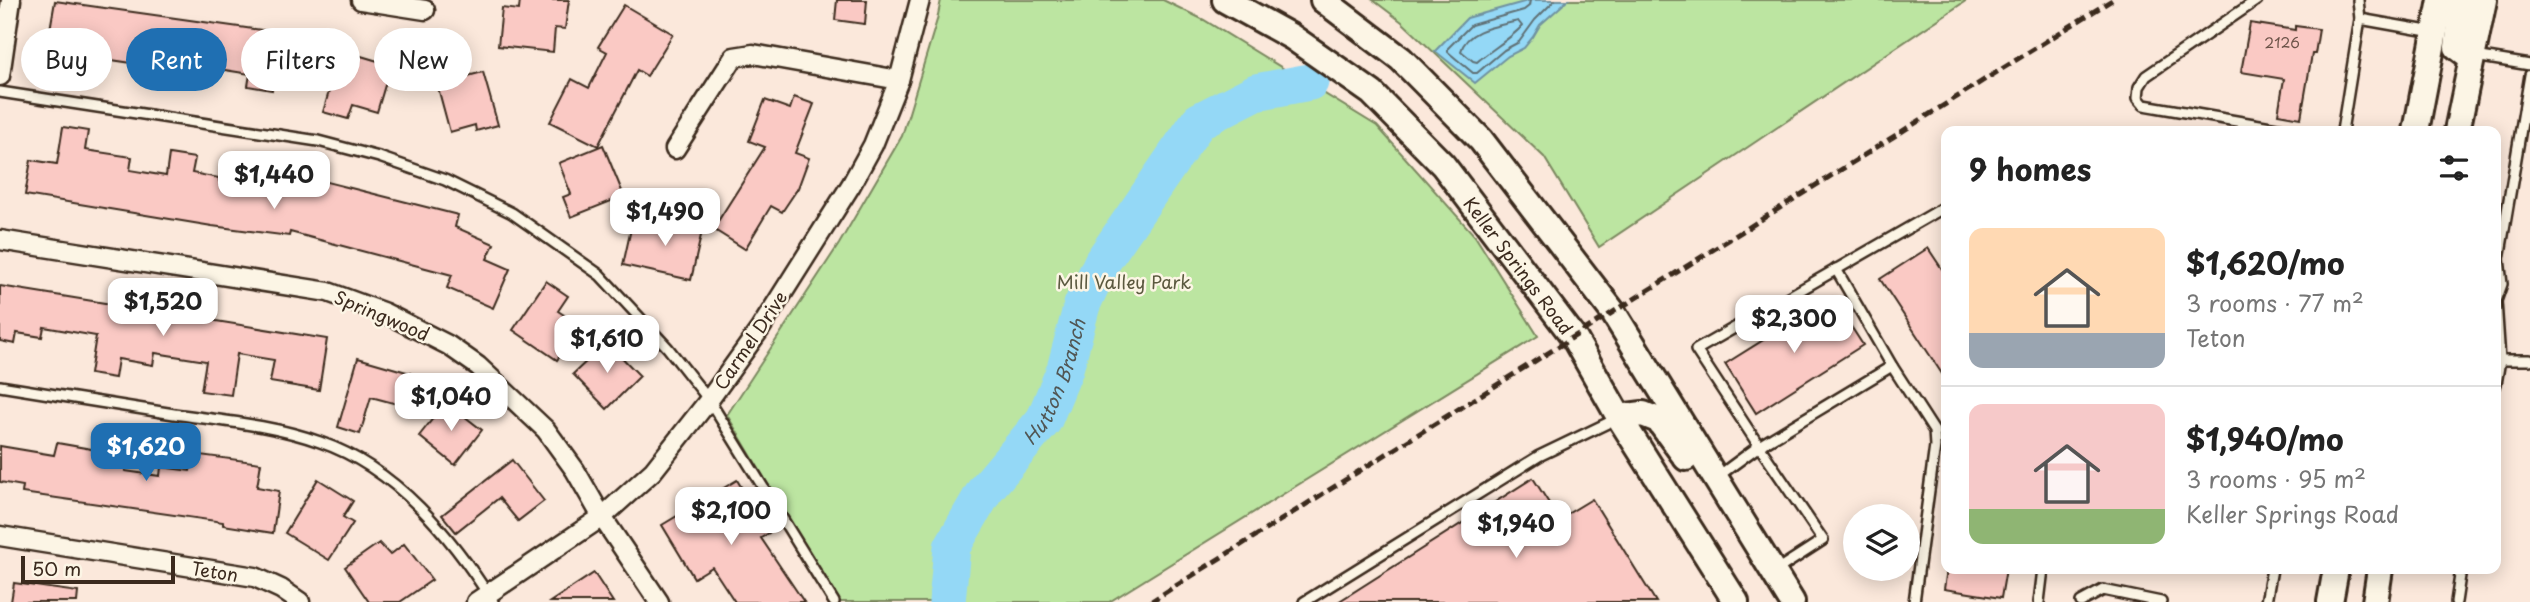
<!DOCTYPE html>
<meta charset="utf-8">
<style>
:root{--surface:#fff;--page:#f2f2f2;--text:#222;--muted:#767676;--line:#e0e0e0;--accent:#1f6fb2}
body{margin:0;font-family:"Playpen Sans",sans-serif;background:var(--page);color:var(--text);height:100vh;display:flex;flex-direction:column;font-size:26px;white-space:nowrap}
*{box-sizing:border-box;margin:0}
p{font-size:23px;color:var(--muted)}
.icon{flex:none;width:38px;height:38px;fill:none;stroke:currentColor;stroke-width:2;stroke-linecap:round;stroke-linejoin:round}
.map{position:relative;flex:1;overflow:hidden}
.side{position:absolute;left:1941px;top:126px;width:560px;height:448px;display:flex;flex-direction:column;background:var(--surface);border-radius:14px;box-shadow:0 4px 18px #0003}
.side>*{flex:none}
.guide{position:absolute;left:21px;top:28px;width:665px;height:63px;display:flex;gap:14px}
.buttons{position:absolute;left:1843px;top:504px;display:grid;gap:14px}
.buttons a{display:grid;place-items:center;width:77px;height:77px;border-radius:50%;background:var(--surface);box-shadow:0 4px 18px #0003;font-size:35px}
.scale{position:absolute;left:21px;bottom:18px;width:154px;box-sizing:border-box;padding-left:7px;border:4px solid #3b2a1e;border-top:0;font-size:19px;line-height:24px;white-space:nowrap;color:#3b2a1e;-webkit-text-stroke:5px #fcf5e5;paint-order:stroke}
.price{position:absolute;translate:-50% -60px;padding:0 16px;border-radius:14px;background:#fff;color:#222;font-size:23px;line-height:46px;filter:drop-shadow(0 2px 4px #0008)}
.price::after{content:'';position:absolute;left:50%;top:42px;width:21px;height:16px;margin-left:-10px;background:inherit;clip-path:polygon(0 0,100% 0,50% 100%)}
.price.on{background:var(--accent);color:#fff}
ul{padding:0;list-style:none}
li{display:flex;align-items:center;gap:21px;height:175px;padding:0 28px}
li+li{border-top:2px solid var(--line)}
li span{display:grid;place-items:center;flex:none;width:196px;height:140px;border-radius:14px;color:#555}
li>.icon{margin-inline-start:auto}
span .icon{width:84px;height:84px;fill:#fffc;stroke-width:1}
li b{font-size:30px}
h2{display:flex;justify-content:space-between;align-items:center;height:84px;padding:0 28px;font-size:30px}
.tag{padding:0 24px;border-radius:32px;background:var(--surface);box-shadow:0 4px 18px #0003;font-size:24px;line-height:63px}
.tag.on{background:var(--accent);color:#fff}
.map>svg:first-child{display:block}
.green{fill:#bce5a1;stroke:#7c8860;stroke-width:2}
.water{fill:#94d8f6;stroke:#7092a0;stroke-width:2}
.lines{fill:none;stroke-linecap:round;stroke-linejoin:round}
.shore{stroke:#5f7074;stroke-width:2}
.river{stroke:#94d8f6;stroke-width:37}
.building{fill:#fac9c4;stroke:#3b2a1e;stroke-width:2}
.lane-casing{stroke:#3b2a1e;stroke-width:14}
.street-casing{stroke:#3b2a1e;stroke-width:23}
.secondary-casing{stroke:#3b2a1e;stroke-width:30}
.lane{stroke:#fcf5e5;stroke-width:9}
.street{stroke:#fcf5e5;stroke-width:18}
.secondary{stroke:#fcf5e5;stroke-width:24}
.rail{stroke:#3b2a1e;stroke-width:5;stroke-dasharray:10 5;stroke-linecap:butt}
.labels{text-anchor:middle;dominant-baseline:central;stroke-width:5;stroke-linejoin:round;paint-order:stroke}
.number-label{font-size:14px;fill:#6b5248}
.street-label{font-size:18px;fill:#3b2a1e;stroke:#fcf5e5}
.park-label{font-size:18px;fill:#5b593f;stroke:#fcf5e5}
.water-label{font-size:19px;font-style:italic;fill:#515654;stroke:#fcf5e5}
</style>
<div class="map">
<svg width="2530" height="602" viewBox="0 0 2530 602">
<rect width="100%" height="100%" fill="#fbe8db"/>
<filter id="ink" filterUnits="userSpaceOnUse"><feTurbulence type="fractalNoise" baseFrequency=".0143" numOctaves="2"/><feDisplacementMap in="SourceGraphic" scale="14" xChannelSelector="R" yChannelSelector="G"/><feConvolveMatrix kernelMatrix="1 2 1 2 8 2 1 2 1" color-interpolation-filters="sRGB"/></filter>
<g filter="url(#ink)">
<g class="green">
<path d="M941,0H1163L1204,20L1377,126L1475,236L1538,336L1109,602H838L727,415L839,244L902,136L937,20Z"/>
<path d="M1373,0H1967L1599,247L1544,157L1402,22Z"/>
</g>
<path class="water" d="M1531,0H1568L1540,25L1533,37L1524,48L1508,56L1475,83L1435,51L1467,18Z"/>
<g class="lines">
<g class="shore">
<path d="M1530,0L1529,6L1524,10L1471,25L1448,48V52L1473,73H1477L1504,50L1519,42L1535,20L1555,0"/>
<path d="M1518,21L1522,26C1513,37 1489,51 1477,62L1473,61L1461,51C1467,29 1498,26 1518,21Z"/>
</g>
<path class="river" id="s1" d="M947,602L952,547L985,490L1044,420L1065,369L1082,305L1102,262L1199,121L1256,92L1310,82"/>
</g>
<g class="building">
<path d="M520,0H569L565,29L555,28L553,52L498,46L502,8L519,10Z"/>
<path d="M837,0H867L865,24L835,20Z"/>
<path d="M55,1L311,37L305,78L275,74L272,90L248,86L250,74L206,67L203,84L143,76L145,65L98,58L96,70L72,66L74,51L47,47Z"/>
<path d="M624,5L673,34L647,76L637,70L598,146L550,122L572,79L589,88L607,52L598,47Z"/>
<path d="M2250,23L2295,30V26L2319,29L2315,54H2312L2301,118L2278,114L2284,79L2241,72Z"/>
<path d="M341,50L391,65L377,112L353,105L348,119L323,112Z"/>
<path d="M483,72L498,125L476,131L475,125L450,132L437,84Z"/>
<path d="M794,97L814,104L795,153L809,158L798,188L782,212L771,206L745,249L713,229L765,147L749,141L765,100L790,109Z"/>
<path d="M63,127L88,131L85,150L132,157L130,170L166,176L169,154L195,158L192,173L219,178V181L272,189L275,173L323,181L458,215L455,227L494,244L487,259L510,269L493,308L447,288L452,275L290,232L289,236L212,226L25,195L31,160L57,164Z"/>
<path d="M603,145L624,196L571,217L563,197L571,194L559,163Z"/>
<path d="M674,216L704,222L691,280L623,265L632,224L670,233Z"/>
<path d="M1928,248L1946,275V380L1880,279Z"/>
<path d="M546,281L568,296L558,311L581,326L557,360L513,330Z"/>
<path d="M0,286L327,339L319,390L270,382L274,360L237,354L231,395L201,391L206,361L155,353L153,365L118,359L115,378L90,374L96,336L44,327L42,337L17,333L15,344L0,341Z"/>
<path d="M1832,297L1863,345L1756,413L1725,364Z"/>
<path d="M607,342L640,376L607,409L573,374Z"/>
<path d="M358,358L410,373L401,405L371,397L360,434L338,427Z"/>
<path d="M446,402L482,430L455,465L419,436Z"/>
<path d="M106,430L130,434L125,471L160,476L161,467L190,471L193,454L261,463L257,487L279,491L273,533L223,525V522L22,493L23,486L0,482V446L54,455L57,443L103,451Z"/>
<path d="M512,460L544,501L518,521L499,498L456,532L442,515Z"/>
<path d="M1533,478L1559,519L1592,499L1656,602H1338Z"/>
<path d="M318,479L353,501L343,517L353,523L329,560L285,533Z"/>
<path d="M737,480L769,533L761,538L804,602H735L712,567L694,578L662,525Z"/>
<path d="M379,543L390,555L404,544L432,580L400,602H369L345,567Z"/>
<path d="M1947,569H2006L2001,598L1944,589Z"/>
<path d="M594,573L613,602H550Z"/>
<path d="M14,583L78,592L77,602H11Z"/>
</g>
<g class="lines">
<defs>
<g id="lane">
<path d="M2257,0L2146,76L2139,87L2138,98L2144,105L2294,131"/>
<path d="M2358,0L2360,19"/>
<path d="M2475,56L2530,65"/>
<path d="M0,92L318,141L379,157L445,180L512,213L600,275L668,348L709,400L834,602"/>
<path d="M2342,131L2360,19L2433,32"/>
<path d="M1836,269L1892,366L1934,431L1935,446L1914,602"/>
<path d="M2500,360H2530"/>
<path d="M2496,384L2500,360L2496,301L2502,284L2499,259L2530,75"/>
<path d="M0,386C58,395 116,405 174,414C223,421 273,425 320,442C396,468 452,537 493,602"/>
<path d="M1717,477L1759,446L1696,350L1943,208L1946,212"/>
<path d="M1775,571L1823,540L1759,446L1892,366"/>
<path d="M1304,602L1539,456L1618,418"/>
<path d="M2039,602L2043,569"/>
<path d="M2081,602L2103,590L2161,602"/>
<path d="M2266,602L2272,569"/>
<path d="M2456,602L2461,569"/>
</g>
<g id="street">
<path d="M361,0L425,10"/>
<path d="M0,76L11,0"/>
<path d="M675,149L734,57L753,54L899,80"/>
<path d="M0,240L328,292L385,313L448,345L478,366L546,430L575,470L602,517L659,602"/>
<path d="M0,536L255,577L281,589L300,602"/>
<path d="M476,602L602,517L653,471L709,400L760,329L851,185L873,145L899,80L920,0"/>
</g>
<g id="secondary">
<path id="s2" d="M1225,0L1292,37L1372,93L1443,165L1573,336L1619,417L1736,602"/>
<path d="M1323,0L1401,59L1481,140L1613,312L1792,602"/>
<path d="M2463,0L2457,47L2465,53L2473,55"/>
<path d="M2416,131L2441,0"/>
<path d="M2457,131L2484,0"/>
<path d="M1619,417L1643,414L1658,420L1686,458"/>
<path d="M2330,602L2336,569"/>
<path d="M2375,602L2380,569"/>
</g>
</defs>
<use href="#lane" class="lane-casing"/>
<use href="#street" class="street-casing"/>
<use href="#secondary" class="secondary-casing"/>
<use href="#lane" class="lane"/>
<use href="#street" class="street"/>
<use href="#secondary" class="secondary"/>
<path class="rail" d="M1150,602L2112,0"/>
</g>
</g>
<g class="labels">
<g class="number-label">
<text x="2282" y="42">2126</text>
</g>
<g class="street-label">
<text stroke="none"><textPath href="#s2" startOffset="401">Keller Springs Road</textPath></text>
<text transform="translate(382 315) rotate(23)">Springwood</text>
<text transform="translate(750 340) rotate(-56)">Carmel Drive</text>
<text transform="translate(215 571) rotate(9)">Teton</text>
</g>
<g class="park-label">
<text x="1124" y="281">Mill Valley Park</text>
</g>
<g class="water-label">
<text stroke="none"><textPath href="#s1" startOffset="252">Hutton Branch</textPath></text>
</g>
</g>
</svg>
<div class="buttons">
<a><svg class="icon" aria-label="layers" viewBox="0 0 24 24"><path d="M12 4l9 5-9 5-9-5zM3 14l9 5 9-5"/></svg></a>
</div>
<div class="scale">50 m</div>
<b class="price" style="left:274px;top:211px">$1,440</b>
<b class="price" style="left:665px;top:248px">$1,490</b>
<b class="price" style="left:163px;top:338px">$1,520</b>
<b class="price" style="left:1794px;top:355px">$2,300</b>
<b class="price" style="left:607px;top:375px">$1,610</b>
<b class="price" style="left:451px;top:433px">$1,040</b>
<b class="price on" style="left:146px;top:483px">$1,620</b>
<b class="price" style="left:731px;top:547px">$2,100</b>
<b class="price" style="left:1516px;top:560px">$1,940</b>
<div class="guide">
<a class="tag">Buy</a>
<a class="tag on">Rent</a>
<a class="tag">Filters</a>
<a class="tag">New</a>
</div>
<section class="side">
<h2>9 homes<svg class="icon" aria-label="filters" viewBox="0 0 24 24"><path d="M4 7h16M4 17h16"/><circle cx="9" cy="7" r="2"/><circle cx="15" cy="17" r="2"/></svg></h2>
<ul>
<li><span style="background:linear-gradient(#ffd9b3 75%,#9aa5b1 0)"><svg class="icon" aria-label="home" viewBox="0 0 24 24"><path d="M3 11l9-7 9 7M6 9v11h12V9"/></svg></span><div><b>$1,620/mo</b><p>3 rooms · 77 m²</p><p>Teton</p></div></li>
<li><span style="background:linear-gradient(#f6c9c9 75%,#8fb573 0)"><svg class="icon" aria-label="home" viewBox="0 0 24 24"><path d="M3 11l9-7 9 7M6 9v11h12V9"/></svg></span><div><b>$1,940/mo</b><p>3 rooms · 95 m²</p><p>Keller Springs Road</p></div></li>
</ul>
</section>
</div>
